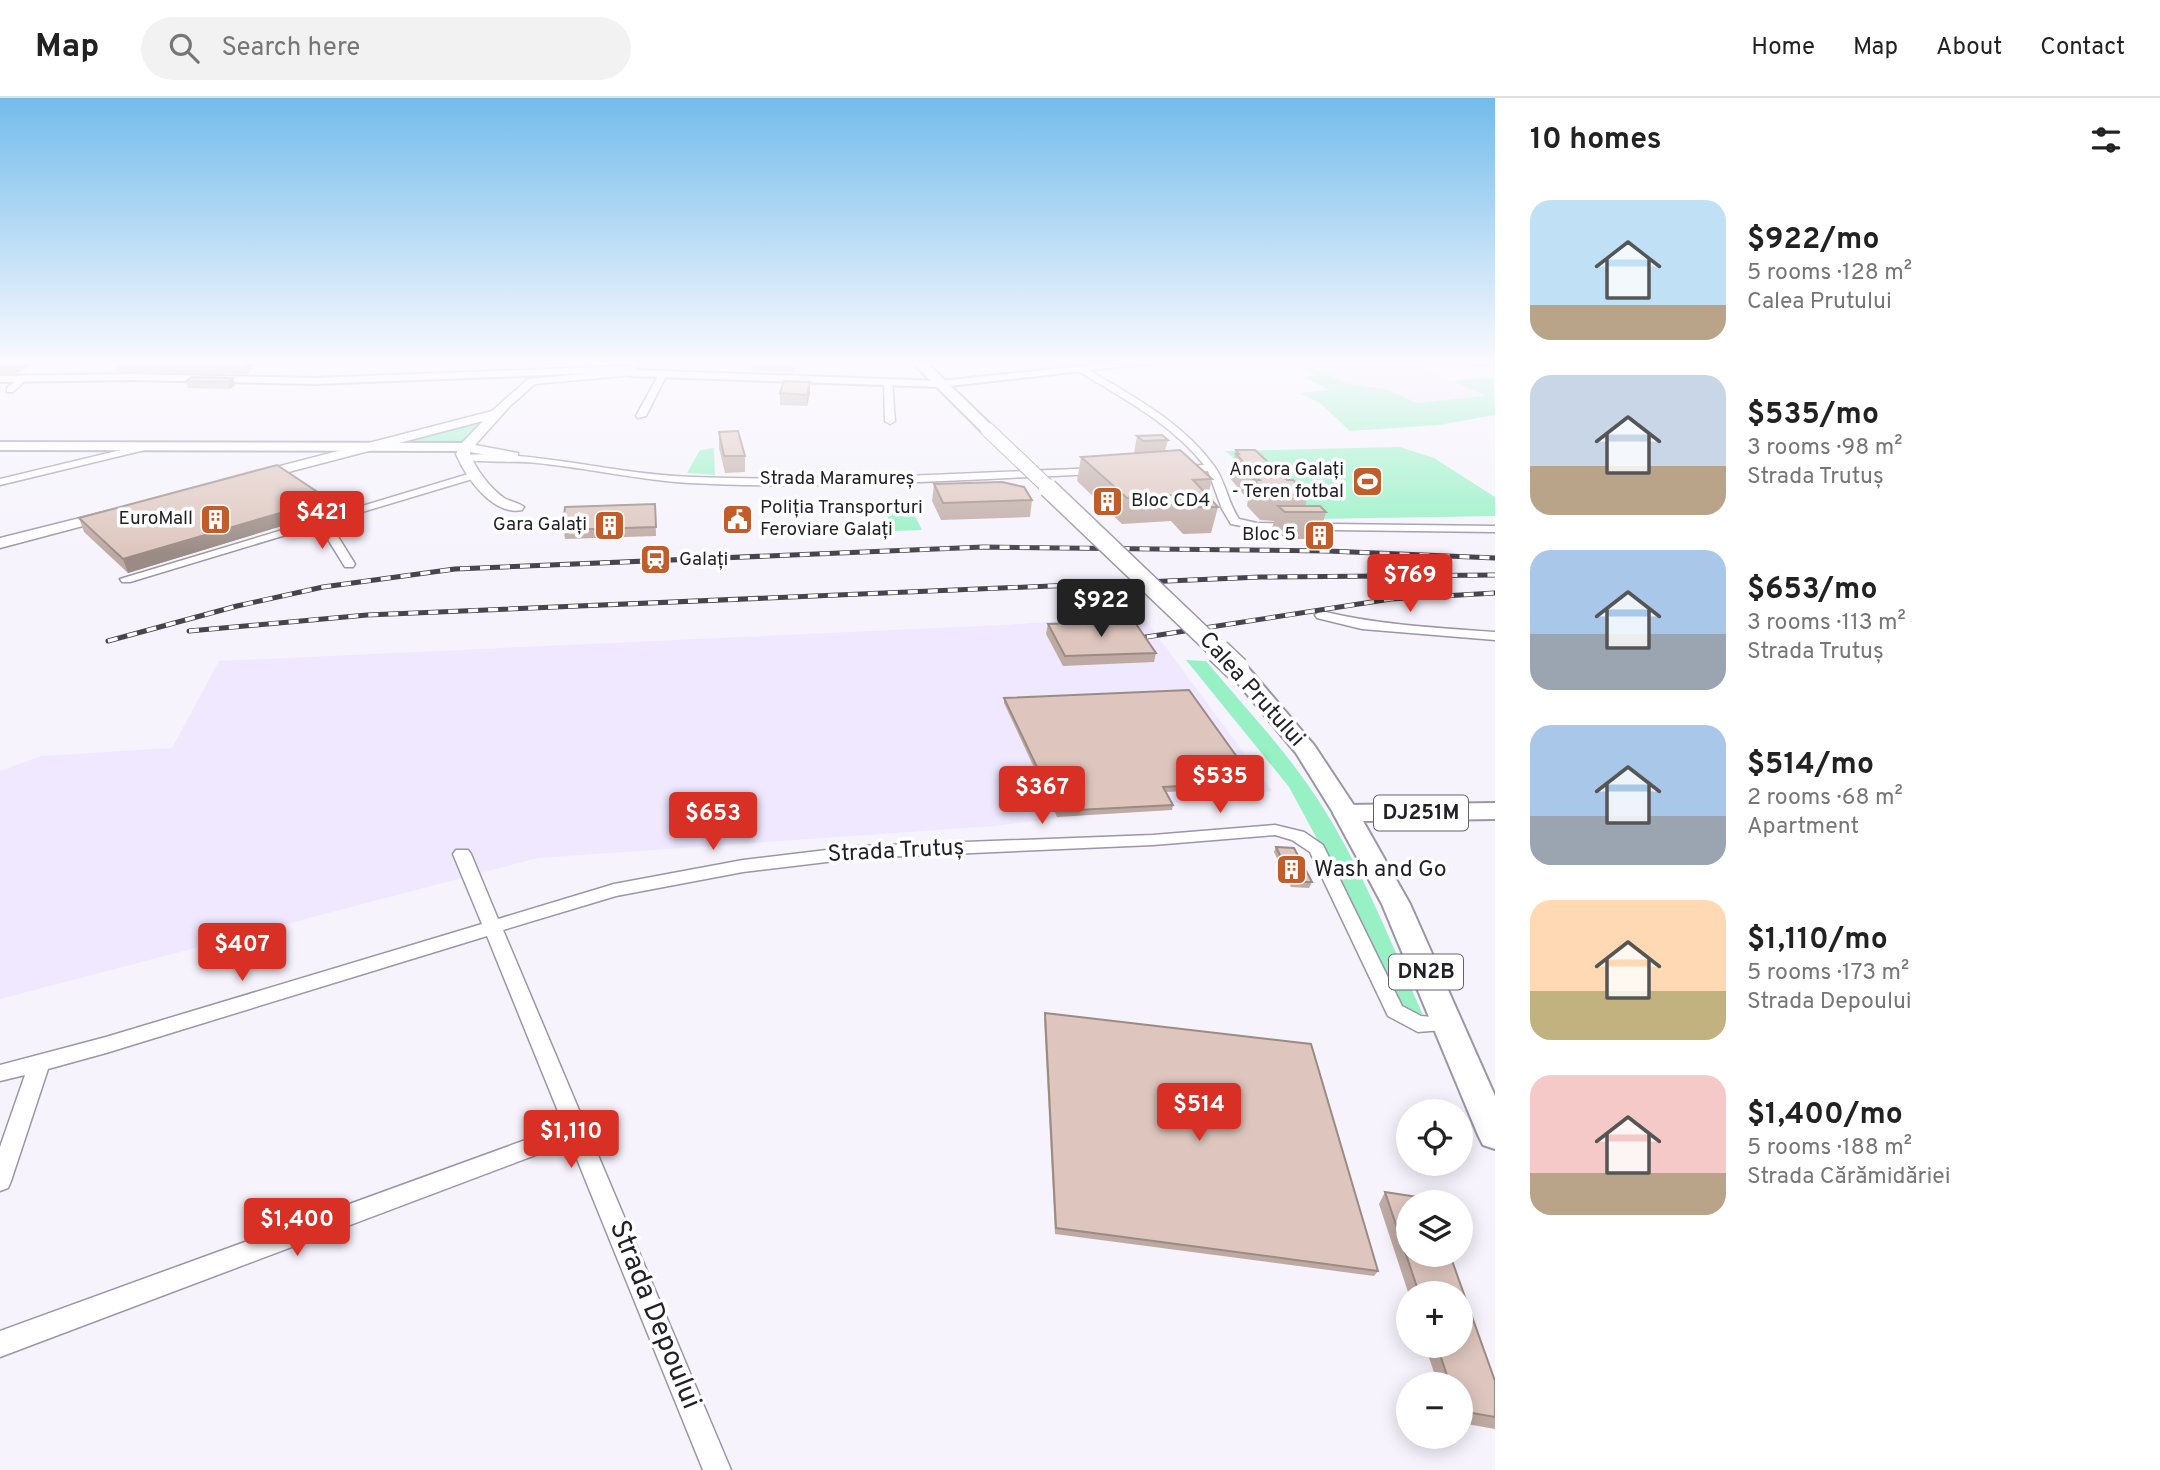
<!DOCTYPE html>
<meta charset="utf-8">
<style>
:root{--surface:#fff;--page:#f2f2f2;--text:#222;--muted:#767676;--line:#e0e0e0;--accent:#d93025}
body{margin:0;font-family:Overpass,sans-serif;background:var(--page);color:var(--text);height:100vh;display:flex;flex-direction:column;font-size:26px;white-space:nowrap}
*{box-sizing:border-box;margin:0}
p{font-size:23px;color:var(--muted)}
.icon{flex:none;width:38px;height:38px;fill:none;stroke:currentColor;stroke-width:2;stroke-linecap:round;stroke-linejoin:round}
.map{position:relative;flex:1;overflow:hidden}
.panel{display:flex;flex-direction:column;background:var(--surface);width:665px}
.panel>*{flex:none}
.fabs{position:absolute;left:1396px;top:1001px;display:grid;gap:14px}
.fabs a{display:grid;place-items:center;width:77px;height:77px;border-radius:50%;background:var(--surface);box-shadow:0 4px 18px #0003;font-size:35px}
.price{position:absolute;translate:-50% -60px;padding:0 16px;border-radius:7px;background:var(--accent);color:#fff;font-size:23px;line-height:46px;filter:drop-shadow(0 2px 4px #0008)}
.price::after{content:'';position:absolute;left:50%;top:42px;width:21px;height:16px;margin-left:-10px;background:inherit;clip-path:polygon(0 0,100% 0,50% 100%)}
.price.on{background:#222;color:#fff}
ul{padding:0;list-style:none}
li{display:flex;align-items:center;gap:21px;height:175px;padding:0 35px}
li span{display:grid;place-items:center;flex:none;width:196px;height:140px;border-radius:21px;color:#555}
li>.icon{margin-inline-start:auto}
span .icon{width:84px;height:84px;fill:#fffc;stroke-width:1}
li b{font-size:30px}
h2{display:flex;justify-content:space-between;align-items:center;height:84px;padding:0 35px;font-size:30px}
header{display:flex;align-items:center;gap:42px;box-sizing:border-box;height:98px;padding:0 35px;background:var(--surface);border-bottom:2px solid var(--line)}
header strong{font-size:33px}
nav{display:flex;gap:38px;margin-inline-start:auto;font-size:24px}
.search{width:490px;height:63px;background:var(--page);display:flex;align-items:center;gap:18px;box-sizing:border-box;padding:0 24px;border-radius:38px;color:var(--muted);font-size:26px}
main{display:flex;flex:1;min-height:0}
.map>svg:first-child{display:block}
.built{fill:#efe8ff}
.education{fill:#f1e6fb}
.green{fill:#97f1c5}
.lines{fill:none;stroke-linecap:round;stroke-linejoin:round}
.minor-casing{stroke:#9b95a8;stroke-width:3}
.tertiary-casing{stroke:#9b95a8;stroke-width:4}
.secondary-casing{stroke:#9b95a8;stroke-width:3}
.primary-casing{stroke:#9b95a8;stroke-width:4}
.trunk-casing{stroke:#9b95a8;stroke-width:4}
.minor{fill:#fff;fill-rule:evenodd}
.tertiary{fill:#fff;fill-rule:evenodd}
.secondary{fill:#fff;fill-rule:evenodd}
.primary{fill:#fff;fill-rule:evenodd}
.trunk{fill:#fff;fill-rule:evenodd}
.rail-casing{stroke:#46444c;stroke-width:5}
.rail{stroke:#fff;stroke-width:3.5;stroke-dasharray:10;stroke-linecap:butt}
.primary-bridge-far2-casing{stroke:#9b95a8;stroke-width:16;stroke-linecap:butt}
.primary-bridge-far1-casing{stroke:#9b95a8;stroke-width:21;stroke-linecap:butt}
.primary-bridge-casing{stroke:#9b95a8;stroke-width:27;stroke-linecap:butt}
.primary-bridge-far2{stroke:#fff;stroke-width:14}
.primary-bridge-far1{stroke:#fff;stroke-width:18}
.primary-bridge{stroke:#fff;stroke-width:24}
.wall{fill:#bfaaa3}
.shaded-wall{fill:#9b8b85}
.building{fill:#dec6be;stroke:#9b8b85;stroke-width:2}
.labels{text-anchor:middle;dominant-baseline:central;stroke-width:7;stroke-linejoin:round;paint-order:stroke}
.far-poi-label{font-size:19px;fill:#211f27;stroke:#fff;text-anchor:end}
.far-street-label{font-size:19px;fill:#211f27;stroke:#fff}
.shield{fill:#fff;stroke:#646268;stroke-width:2}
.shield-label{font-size:21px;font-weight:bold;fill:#211f27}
.street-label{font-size:23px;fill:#211f27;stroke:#fff}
.poi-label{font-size:23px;fill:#211f27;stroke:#fff;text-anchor:start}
.near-street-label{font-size:28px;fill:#211f27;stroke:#fff}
</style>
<header>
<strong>Map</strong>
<div class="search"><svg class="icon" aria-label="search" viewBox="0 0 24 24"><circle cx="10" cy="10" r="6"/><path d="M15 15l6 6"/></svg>Search here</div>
<nav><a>Home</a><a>Map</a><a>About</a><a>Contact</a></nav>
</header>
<main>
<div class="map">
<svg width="1495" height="1372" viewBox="0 0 1495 1372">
<rect width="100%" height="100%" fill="#f6f3fc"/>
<path class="built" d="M1142,517L1272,693L995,728L538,760L0,901V673L41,658L172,650L219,563L1004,527Z"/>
<path class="education" d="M1328,263H1409L1487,298L1417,305L1388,292L1346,285L1313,270L1332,266Z"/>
<g class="green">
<path d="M1305,270H1313L1346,285L1388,292L1417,305L1486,298L1452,283L1493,279L1495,317L1439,327L1350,333L1320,305L1299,295L1330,292L1304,279L1317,277Z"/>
<path d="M480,324L461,345H403V344Z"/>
<path d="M1400,349L1434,360L1495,399V418L1311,421L1225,353Z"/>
<path d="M714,350L715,377L687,375L700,352Z"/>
<path d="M904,407L910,408L922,432L893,433L884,410Z"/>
<path d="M1186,562L1206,563C1240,604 1278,644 1308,687C1357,757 1389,840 1423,917L1404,911L1343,789L1289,689Z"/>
</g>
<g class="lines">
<defs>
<g id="minor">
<path d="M1078,269H1084C1130,297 1182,323 1214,368C1225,382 1228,405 1239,421L1257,425L1495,428V434L1257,431L1231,426L1222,411L1208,373L1181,374L1176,371L1181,368L1204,367C1171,325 1122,300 1078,273Z"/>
<path d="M663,273L667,276L646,318L638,320L636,318L659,276Z"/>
<path d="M21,278L28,280L13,294H7V290Z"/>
<path d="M888,281L892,284L895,323L890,326L885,323L884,284Z"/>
<path d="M146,346L149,347V351L0,387V381Z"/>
<path d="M492,356C560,359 626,377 693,379C829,384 964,375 1099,370L1104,373L1099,376C963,381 826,392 689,385C638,382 588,370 537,365C522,363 465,365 458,360L463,357Z"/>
<path d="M475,374L479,375V379L329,424L355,466L353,469H345L319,427L130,484H122L120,481Z"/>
<path d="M1321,513C1379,527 1436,530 1495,534V542L1362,531L1317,520L1315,517Z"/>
<path d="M1275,727L1304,734L1323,747L1402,908L1421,918L1455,921L1458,926L1455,931L1418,934L1388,918L1310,754L1292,742L1275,737L1153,747L860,760L743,774L616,798L503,832L731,1372H703L570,1044L0,1259V1233L564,1028L487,838L106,955L48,971L11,1083L8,1090L0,1093V1049L25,977L0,983V967L106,939L482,826L453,756L456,752H468L471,756L498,821L614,786L743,762L860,748L1153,737Z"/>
</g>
<g id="tertiary">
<path d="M1131,263H1170L940,289L630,278L625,274L315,286L132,282L0,284V278L132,276L315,280L632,268L636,272L940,283Z"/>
<path d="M0,344L466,345L472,349L466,353L0,352Z"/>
</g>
<g id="secondary">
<path d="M628,263H639L634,277L535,286L511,307L475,347L518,355V361L513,362L470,354V356C476,372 490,390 504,400C511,404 518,404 524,409L522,412C493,418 466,380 456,356L461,346L483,323L258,382L251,378L253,375L492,313L528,281L625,272Z"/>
<path d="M108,413L115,417L113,420L0,450V440Z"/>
</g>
<g id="primary">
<path d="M911,263H925L993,329L995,332L993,335H983Z"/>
<path d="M1237,565L1245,566L1314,647L1359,715L1355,721L1346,723L1337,721L1296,655L1226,571L1229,566Z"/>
</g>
<path id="trunk" d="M1495,705V721L1363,723L1410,806L1495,998V1051L1483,1047L1478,1037L1382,806L1333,715L1337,709L1346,707Z"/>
</defs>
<use href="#minor" class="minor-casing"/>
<use href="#tertiary" class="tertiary-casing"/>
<use href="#secondary" class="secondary-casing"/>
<use href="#primary" class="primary-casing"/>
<use href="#trunk" class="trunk-casing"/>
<use href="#minor" class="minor"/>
<use href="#tertiary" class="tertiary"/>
<use href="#secondary" class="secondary"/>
<use href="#primary" class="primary"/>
<use href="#trunk" class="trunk"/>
<defs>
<g id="rail">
<path d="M189,533L367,517L1261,479L1495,477"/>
<path d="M1127,542L1391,501L1495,495"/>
<path d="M108,543L237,508L323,489L455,471L983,449L1328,453L1495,460"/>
</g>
</defs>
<use href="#rail" class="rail-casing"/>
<use href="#rail" class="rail"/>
<defs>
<path id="primary-bridge-far2" d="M988,332L1050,391"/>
<path id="primary-bridge-far1" d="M1048,390L1220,554"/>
<path id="primary-bridge" d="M1218,553L1237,571"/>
</defs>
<use href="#primary-bridge-far2" class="primary-bridge-far2-casing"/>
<use href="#primary-bridge-far1" class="primary-bridge-far1-casing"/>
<use href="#primary-bridge" class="primary-bridge-casing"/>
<use href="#primary-bridge-far2" class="primary-bridge-far2"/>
<use href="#primary-bridge-far1" class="primary-bridge-far1"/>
<use href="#primary-bridge" class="primary-bridge"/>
</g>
<g class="wall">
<path d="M114,263H274L272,265L257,266L247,276L117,274Z"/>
<rect x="611" y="263" width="14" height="2"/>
<path d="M749,263H793V274L753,272Z"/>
<path d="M1465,263H1495L1477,268Z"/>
<path d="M233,280L235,287L230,291L188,290L186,283Z"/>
<path d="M810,284V295L807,308L780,307V295Z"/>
<path d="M719,334L745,358V374L725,375L719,350Z"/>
<path d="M1137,338L1168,342L1165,353L1212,381L1208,398L1218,409L1211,435L1183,436L1171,423L1122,426L1077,383L1081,359L1134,355Z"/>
<path d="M1236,352L1287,382L1309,397L1305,408L1326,414L1318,441H1277L1271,434L1274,423L1260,422L1247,408L1248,402L1230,380Z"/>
<path d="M934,386L1032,402L1030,419L941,422L932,403Z"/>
<path d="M328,401L331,413L128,475L84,434L79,420Z"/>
<path d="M655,406L656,438L565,441L563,427Z"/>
<path d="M1048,526L1156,555L1154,564L1063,568L1046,536Z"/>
<path d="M1004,600L1255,684L1254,690L1166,694L1173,707L1172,712L1057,719L1004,605Z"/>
<path d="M1276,749L1312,784L1309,790L1291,789L1274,754Z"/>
<path d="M1045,915L1378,1173L1374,1178L1055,1136L1044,921Z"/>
<path d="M1385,1094L1430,1101L1431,1104H1409V1157H1450L1495,1283V1331L1461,1325V1286H1438L1425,1248H1461V1195H1409V1197L1379,1106Z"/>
</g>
<g class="shaded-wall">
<path d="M0,263H40L17,275L0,276Z"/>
<path d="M257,263V266L247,276L244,264Z"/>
<path d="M1478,263H1495V266L1477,268Z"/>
<path d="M233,280L235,287L230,291L228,284Z"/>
<path d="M810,284V295L807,308V297Z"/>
<path d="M328,401L331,413L128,475L123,461Z"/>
</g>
<g class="building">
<path d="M192,279L233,280L228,284L186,283Z"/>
<path d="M784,283L810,284L807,297L780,295Z"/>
<path d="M738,333L745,358H724L719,334Z"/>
<path d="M1162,337L1168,342L1143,343L1137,338Z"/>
<path d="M1180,352L1212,381L1193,382L1218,409H1189L1177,397L1127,400L1081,359Z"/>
<path d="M1236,352H1255L1287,382H1293L1309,397H1268L1254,382H1260L1236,356H1239Z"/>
<path d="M277,367L328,401L123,461L79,420Z"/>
<path d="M1002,384L1024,389L1032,402L943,405L934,386Z"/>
<path d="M655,406L656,429L564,432L563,427L565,409Z"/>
<path d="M1278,408H1320L1326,414H1285Z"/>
<path d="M1134,523L1156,555L1065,558L1048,526Z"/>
<path d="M1189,592L1255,684L1163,689L1173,707L1058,713L1004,600Z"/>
<path d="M1276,749L1294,750L1312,784H1293Z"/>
<path d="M1045,915L1311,946L1378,1173L1056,1130Z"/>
<path d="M1385,1094L1430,1101L1431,1104H1409V1157H1450L1495,1283V1319L1461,1313V1286H1450L1437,1248H1461V1195H1419Z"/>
</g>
<linearGradient id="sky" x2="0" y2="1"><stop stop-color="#73bceb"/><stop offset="0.58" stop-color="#fbfafe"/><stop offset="1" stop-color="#fbfafe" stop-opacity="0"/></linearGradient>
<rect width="1495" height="456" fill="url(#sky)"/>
<defs>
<symbol id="stadium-square" viewBox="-11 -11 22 22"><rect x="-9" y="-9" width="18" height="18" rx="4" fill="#c25d2b" stroke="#fff"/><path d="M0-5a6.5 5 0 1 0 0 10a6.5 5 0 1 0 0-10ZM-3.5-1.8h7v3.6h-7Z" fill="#fff"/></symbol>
<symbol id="building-square" viewBox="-11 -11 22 22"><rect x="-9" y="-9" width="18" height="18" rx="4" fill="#c25d2b" stroke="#fff"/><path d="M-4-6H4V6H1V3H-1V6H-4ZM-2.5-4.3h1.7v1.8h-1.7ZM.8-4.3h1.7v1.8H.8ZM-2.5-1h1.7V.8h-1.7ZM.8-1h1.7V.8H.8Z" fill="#fff"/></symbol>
<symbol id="civic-square" viewBox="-11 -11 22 22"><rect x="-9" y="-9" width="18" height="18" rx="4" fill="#c25d2b" stroke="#fff"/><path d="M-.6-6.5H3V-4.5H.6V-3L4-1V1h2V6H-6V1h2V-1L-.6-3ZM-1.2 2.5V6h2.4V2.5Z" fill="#fff"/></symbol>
<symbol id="station-square" viewBox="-11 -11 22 22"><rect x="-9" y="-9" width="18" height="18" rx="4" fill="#c25d2b" stroke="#fff"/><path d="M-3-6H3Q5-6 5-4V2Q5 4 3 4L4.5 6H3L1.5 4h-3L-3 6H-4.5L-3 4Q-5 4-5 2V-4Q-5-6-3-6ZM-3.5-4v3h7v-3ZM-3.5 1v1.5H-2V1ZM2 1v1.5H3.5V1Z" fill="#fff"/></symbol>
</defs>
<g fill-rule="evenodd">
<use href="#stadium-square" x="1350" y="366" width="35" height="35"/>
<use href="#building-square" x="1090" y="386" width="35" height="35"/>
<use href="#building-square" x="198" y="404" width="35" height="35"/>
<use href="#civic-square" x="720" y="404" width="35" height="35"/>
<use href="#building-square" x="592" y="410" width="35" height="35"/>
<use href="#building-square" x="1302" y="420" width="35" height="35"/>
<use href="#station-square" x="638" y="444" width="35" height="35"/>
<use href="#building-square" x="1274" y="754" width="35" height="35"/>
</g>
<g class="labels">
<g class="far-poi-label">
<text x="1344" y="372">Ancora Galați<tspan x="1344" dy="22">- Teren fotbal</tspan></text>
<text x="1131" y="403" text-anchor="start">Bloc CD4</text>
<text x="760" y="410" text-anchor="start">Poliția Transporturi<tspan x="760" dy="22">Feroviare Galați</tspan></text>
<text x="193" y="421">EuroMall</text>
<text x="587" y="427">Gara Galați</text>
<text x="1296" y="437">Bloc 5</text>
<text x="679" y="462" text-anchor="start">Galați</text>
</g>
<g class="far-street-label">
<text x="837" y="381">Strada Maramureș</text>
</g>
<g class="shield">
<rect x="1374" y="697.5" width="94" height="35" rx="5"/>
<rect x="1389" y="856.5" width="74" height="35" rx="5"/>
</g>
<g class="shield-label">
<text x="1421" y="715">DJ251M</text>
<text x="1426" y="874">DN2B</text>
</g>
<g class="street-label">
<text transform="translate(1251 592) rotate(48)">Calea Prutului</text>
<text transform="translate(896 754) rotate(-3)">Strada Trutuș</text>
</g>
<g class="poi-label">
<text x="1314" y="772">Wash and Go</text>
</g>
<g class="near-street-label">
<text transform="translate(654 1217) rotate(68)">Strada Depoului</text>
</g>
</g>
</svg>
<div class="fabs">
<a><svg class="icon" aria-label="locate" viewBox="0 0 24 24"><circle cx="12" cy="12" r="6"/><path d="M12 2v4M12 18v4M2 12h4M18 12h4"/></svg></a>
<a><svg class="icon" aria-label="layers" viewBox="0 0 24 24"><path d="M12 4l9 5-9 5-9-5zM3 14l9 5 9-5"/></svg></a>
<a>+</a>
<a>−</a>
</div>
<b class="price" style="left:322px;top:453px">$421</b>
<b class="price" style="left:1410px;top:516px">$769</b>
<b class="price on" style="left:1101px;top:541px">$922</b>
<b class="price" style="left:1220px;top:717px">$535</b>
<b class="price" style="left:1042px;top:728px">$367</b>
<b class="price" style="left:713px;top:754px">$653</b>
<b class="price" style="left:242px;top:885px">$407</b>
<b class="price" style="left:1199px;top:1045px">$514</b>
<b class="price" style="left:571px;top:1072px">$1,110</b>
<b class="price" style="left:297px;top:1160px">$1,400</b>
</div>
<section class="panel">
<h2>10 homes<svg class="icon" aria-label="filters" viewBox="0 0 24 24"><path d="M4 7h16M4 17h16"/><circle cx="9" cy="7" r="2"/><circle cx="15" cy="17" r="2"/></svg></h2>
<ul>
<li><span style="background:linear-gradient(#bfe0f5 75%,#b9a48a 0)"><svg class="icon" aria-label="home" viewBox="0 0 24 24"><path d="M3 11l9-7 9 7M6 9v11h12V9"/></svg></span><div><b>$922/mo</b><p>5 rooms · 128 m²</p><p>Calea Prutului</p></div></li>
<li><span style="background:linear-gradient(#c9d6e8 65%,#b9a48a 0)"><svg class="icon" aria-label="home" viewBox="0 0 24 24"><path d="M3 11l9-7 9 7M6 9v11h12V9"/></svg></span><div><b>$535/mo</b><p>3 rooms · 98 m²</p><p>Strada Trutuș</p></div></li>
<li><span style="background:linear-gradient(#a9c7e8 60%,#9aa5b1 0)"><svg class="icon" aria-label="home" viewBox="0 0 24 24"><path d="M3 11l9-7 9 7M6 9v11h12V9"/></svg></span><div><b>$653/mo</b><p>3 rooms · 113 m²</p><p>Strada Trutuș</p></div></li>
<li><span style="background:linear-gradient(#a9c7e8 65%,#9aa5b1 0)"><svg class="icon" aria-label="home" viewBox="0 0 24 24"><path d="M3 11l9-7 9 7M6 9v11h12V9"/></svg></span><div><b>$514/mo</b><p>2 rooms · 68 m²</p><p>Apartment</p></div></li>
<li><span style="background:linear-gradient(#ffd9b3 65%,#c2b280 0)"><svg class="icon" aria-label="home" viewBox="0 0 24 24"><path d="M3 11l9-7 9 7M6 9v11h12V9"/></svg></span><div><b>$1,110/mo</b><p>5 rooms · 173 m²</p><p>Strada Depoului</p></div></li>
<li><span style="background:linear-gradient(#f6c9c9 70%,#b9a48a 0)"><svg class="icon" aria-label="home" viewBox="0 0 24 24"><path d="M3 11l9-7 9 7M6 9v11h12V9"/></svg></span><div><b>$1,400/mo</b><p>5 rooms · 188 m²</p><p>Strada Cărămidăriei</p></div></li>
</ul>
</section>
</main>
